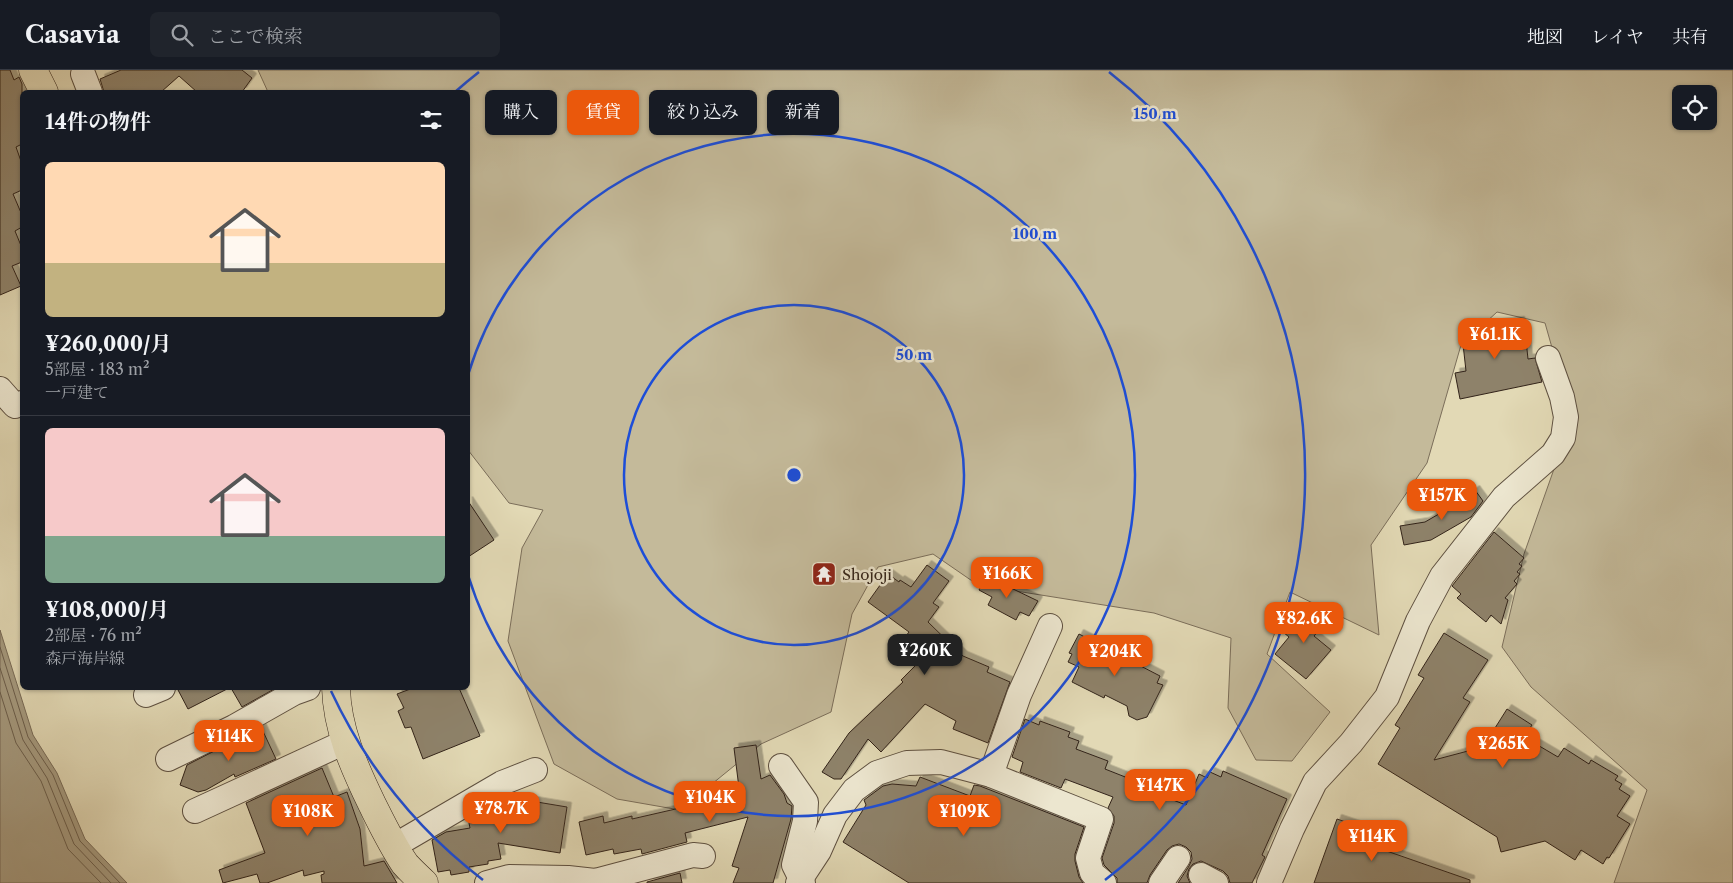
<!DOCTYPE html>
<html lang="ja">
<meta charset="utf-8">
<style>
:root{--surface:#171b24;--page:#20242c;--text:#f1f3f6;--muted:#9ea1a6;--line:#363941;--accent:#ea580c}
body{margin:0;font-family:"Libre Caslon Text","Noto Serif JP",serif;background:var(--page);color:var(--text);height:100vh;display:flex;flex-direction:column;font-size:19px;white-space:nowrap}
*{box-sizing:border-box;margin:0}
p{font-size:16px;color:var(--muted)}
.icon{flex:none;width:28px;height:28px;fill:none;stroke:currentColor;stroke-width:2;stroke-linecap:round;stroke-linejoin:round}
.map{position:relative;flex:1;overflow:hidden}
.drawer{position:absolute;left:20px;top:20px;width:450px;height:600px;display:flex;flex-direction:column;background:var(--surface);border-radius:8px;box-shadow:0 1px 4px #0004}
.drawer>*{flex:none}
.guide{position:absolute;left:485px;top:20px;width:475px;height:45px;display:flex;gap:10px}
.fabs{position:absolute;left:1672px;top:15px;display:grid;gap:10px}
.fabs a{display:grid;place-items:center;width:45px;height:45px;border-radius:8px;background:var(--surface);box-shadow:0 1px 4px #0004;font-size:25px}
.price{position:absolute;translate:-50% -42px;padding:0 11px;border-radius:10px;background:var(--accent);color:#fff;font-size:16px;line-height:32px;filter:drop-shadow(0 1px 2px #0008)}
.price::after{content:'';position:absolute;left:50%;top:30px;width:15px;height:11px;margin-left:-8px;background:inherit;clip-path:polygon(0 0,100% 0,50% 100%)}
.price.current{background:#222;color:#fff}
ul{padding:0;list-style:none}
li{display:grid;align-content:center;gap:10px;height:265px;padding:0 25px}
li+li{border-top:1px solid var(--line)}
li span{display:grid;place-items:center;height:155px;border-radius:8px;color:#555}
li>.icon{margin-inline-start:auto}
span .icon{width:90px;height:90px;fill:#fffc;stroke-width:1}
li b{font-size:21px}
h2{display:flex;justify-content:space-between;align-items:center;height:60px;padding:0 25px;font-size:21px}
.pill{padding:0 18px;border-radius:8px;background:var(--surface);box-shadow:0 1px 4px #0004;font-size:18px;line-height:45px}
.pill.current{background:var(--accent);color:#fff}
header{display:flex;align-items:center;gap:30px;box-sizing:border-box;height:70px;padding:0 25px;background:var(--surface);border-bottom:1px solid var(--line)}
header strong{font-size:24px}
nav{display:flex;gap:28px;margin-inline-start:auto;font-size:18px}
.search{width:350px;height:45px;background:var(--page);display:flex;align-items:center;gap:12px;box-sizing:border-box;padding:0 18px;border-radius:8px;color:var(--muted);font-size:19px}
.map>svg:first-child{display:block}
.green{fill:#c4ba9a;stroke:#7b6e5a;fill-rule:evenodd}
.water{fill:#a69b80;stroke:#786b57}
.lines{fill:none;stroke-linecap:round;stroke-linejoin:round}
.shore{stroke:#6c5f4c;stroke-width:1}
.building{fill:#8e826a;stroke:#322319;filter:url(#shadow)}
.minor-casing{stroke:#5e5040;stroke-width:26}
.major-casing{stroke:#322319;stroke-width:29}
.minor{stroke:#ece6cf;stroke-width:24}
.major{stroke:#e2d9b5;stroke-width:28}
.ring{fill:none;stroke:#1d4ed8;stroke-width:2.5}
.labels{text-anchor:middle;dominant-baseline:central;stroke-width:5;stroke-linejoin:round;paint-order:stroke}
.poi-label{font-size:15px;fill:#322319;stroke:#ece6cf;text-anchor:start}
.centre{fill:#1d4ed8;stroke:#ece6cf;stroke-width:2.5}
.ring-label{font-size:15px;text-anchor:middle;font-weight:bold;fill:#1d4ed8;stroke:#ece6cf;stroke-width:5;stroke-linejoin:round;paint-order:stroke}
</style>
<header>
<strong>Casavia</strong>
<div class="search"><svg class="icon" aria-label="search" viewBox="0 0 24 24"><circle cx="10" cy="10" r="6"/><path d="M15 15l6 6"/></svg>ここで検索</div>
<nav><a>地図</a><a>レイヤ</a><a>共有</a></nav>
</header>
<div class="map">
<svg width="1733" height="813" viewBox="0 0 1733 813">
<defs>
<filter id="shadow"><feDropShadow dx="4.5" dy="-4.5" stdDeviation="0" flood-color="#0004"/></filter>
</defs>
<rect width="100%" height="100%" fill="#e2d9b5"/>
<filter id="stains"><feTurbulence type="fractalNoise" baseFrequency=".004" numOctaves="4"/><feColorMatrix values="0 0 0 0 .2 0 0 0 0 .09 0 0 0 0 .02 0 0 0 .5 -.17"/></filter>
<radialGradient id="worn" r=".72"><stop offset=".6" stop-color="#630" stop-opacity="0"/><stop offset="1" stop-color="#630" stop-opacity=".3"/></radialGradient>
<path class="green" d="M258,0H1733V813H1614L1647,720L1531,617L1502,577L1524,484L1572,348L1545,253L1497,242L1461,275L1427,393L1371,475L1379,565L1290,522L1267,584L1330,642L1292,691L1256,690L1228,638L1231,568L1154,543L978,515L933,484L878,497L852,544L831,642L761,674L680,740L617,729L554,694L508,571L522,478L543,440L509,433L468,380V22H268ZM1681,24H1709V51H1681Z"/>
<path class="water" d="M0,560L33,665L57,703L85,769L127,813H0Z"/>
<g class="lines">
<g class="shore">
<path d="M0,577L28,667L53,705L80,771L120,813"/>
<path d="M0,598L23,670L47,708L74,774L111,813"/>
<path d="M0,622L16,673L41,711L68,779L101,813"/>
</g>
</g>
<g class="building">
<path d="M0,0H10L14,10L19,7L22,14V74L16,77L22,94V120L13,124L22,145V157L15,161L22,178V192L12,196L21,216L0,225Z"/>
<path d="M121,0H242L252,8L242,22H197L179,6L161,22H104L100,9Z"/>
<path d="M1520,251L1522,270H1526L1528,289L1535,288L1542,312L1460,329L1455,303L1466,301L1461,256L1483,254V255Z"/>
<path d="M1475,420L1483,431L1471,447L1431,470L1404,475L1400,456L1425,452L1463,430Z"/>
<path d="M468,431L494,470L468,487Z"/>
<path d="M1494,462L1524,488L1519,494L1522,496L1517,502L1520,504L1514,511L1517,514L1505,528L1508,530L1501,554L1491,545L1486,552L1457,528L1461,524L1452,516Z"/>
<path d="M927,495L949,511L933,533L939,537L928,552L963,586L989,597L987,602L1010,612L988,673L953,659L956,651L925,634L881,682L868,669L841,709H834L822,702L849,663L903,612L901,610L917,594L896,579L909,562L868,532L888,504L899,512L900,510L911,517Z"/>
<path d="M986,506L1038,531L1029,546L1020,542L1016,550L988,535L992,527L979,520Z"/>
<path d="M1304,537L1325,553L1314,566L1331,580L1306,609L1275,584L1289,567L1283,562Z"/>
<path d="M1444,563L1488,590L1463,628L1470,632L1434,690L1483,677L1507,639L1532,655L1524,667L1558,687L1564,678L1589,694L1591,690L1618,706L1615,710L1622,714L1619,719L1630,726L1617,746L1630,754L1609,788L1607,787L1603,794L1581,780L1575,790L1545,771L1501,782L1497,767L1378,694L1400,658L1395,655L1424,608L1418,605Z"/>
<path d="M1079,564L1160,606L1157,613L1163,615L1147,647L1137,650L1129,646L1127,636L1105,625L1104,628L1072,612L1079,597L1068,592L1072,584L1069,583Z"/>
<path d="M177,618H229L188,639Z"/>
<path d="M231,618H276L242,637Z"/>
<path d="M413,618H459L480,666L423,689L411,657L405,658L398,641L404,638L397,624Z"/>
<path d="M1025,649L1039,655L1040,651L1070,662L1068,667L1079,671L1076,679L1108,691L1105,699L1148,716L1147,720L1186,735L1199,704L1207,708L1210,702L1221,707L1223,701L1287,729L1262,785L1265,787L1252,813H1230L1228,806L1223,801L1201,791L1193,794L1189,799L1187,806L1190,813H1178L1189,796L1192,789L1191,782L1186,777L1179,774L1172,776L1167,780L1150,805L1147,813H1117V808L1104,795L1102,788L1114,753V746L1108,738L1113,727L1065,709L1061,718L1020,702L1023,692L1012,687Z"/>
<path d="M261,657L276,689L235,707L234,704L206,720L198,722L180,715L187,695Z"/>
<path d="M756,675L761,709L770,705L784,724L787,733L792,736L791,749L773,813H733L739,798L732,796L748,747L685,763L687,772L642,784L641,779L614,784L613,779L586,785L579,752L603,746L604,753L632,746V749L693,735L692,730L739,718L734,678Z"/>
<path d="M322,698L334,727L347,722L360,759L364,796L384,791L397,813H322L321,805L324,804V801L304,806L303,800L267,813H260L257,804L223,813L219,800L265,783L246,733Z"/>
<path d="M920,707L970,726L974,715L980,716L1084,757L1075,784V791L1079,807L1083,813H909L843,772L866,735L864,730L883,716L892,714L916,716Z"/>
<path d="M513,728L567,737L560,783L498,773L501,789L488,791V794L469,797V802L451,805L450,800L438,802L432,770L446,762L470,758L468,748L500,730Z"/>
<path d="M1337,749L1378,763L1374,774L1378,776V778L1470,810V813H1314Z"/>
<path d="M680,803L682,813H647V812Z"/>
</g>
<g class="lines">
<defs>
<g id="minor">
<path d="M83,4L90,22"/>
<path d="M0,319L15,336L22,333"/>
<path d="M146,625L163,618"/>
<path d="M168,689L234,657L294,623L308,618"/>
<path d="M781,696L806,732L805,751L794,795L803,813"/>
<path d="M991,705L1019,625L1050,556"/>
<path d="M195,741L345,672"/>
<path d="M394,776L502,713L535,700"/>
<path d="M1201,805L1216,813"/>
<path d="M487,813L509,807L568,808L595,811L693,785L703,786"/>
<path d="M798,813L819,781L835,745L854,720L877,703L907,693L941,692L991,705L1101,749L1088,788L1092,803L1104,813"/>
<path d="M1161,813L1178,788"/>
<path d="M1269,813L1292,759L1315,712L1351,673L1387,627L1418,551L1442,506L1504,427L1553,384L1563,368L1566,347L1562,327L1548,288"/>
</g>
<g id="major">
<path d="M33,0L44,22"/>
<path d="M336,618C337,659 354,697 372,734C382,754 392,775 405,794C411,801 418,807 424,813"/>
</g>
</defs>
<use href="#minor" class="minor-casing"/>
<use href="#major" class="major-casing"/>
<use href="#minor" class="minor"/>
<use href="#major" class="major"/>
</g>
<g class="ring">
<circle cx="794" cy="405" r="170"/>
<path d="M468 305A341 341 0 1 1 468 505"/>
<path d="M483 810A511 511 0 0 1 331 621M455 22A511 511 0 0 1 479 2M1109 2A511 511 0 0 1 1105 810"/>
</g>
<defs>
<symbol id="temple-square" viewBox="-11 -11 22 22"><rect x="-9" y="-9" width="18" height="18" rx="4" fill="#8f2418" stroke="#ece6cf"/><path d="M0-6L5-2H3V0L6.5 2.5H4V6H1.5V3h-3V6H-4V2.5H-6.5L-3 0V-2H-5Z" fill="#fff"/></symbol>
</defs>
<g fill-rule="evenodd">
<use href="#temple-square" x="810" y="490" width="28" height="28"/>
</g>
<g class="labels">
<g class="poi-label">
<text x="842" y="504">Shojoji</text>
</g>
</g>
<circle cx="794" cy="405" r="8" class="centre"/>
<g class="ring-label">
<text x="1155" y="49">150 m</text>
<text x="1035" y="169">100 m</text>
<text x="914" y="290">50 m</text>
</g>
<rect width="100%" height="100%" filter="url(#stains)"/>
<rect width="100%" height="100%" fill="url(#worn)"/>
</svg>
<div class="fabs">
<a><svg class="icon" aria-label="locate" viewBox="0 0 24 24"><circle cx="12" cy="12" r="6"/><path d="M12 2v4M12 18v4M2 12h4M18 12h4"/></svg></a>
</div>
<b class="price" style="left:1495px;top:290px">¥61.1K</b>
<b class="price" style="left:1442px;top:451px">¥157K</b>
<b class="price" style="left:1007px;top:529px">¥166K</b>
<b class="price" style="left:1304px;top:574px">¥82.6K</b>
<b class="price current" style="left:925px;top:606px">¥260K</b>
<b class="price" style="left:1115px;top:607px">¥204K</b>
<b class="price" style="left:229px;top:692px">¥114K</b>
<b class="price" style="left:1503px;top:699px">¥265K</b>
<b class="price" style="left:1160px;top:741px">¥147K</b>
<b class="price" style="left:710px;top:753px">¥104K</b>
<b class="price" style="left:501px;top:764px">¥78.7K</b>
<b class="price" style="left:308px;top:767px">¥108K</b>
<b class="price" style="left:964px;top:767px">¥109K</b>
<b class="price" style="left:1372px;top:792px">¥114K</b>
<div class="guide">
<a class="pill">購入</a>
<a class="pill current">賃貸</a>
<a class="pill">絞り込み</a>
<a class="pill">新着</a>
</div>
<section class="drawer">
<h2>14件の物件<svg class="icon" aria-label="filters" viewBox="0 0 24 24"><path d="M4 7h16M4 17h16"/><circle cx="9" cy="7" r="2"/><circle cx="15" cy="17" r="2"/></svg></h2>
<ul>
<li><span style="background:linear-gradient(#ffd9b3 65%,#c2b280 0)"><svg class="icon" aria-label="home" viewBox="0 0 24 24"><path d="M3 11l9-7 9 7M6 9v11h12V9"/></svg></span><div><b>¥260,000/月</b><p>5部屋 · 183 m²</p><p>一戸建て</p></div></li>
<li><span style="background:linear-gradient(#f6c9c9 70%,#7fa58c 0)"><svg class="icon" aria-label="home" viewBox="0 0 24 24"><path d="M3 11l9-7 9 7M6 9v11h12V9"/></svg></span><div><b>¥108,000/月</b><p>2部屋 · 76 m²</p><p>森戸海岸線</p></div></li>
</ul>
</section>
</div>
